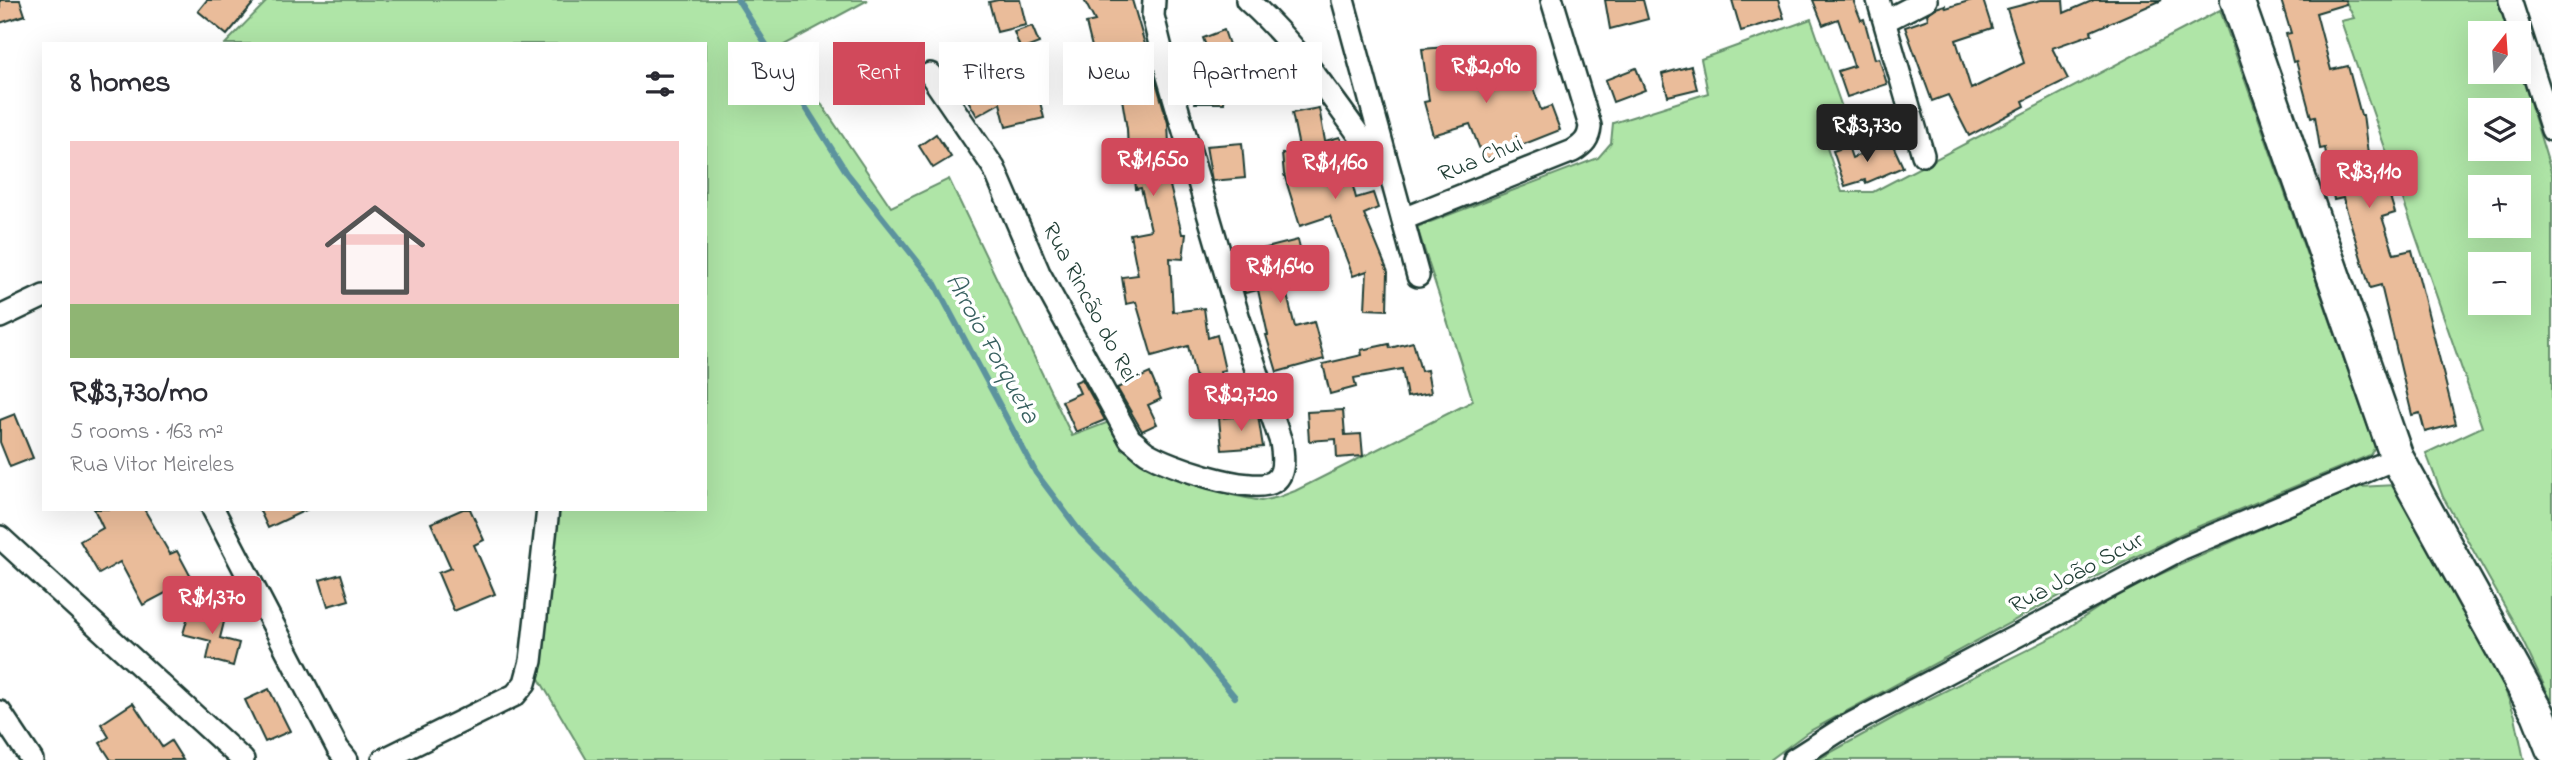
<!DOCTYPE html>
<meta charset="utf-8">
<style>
:root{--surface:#fff;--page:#f7f7f7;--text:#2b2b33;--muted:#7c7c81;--accent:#d1495b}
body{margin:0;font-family:"Indie Flower",sans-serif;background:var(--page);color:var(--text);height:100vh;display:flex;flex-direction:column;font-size:26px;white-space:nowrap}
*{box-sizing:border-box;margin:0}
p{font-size:23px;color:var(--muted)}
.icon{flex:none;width:38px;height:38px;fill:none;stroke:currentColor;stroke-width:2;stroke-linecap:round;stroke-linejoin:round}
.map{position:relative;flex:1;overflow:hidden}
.panel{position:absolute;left:42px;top:42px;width:665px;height:469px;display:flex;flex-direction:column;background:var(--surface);border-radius:0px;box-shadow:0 7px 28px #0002}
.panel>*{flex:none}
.top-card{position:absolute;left:728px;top:42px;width:665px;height:63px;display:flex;gap:14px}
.needle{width:46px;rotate:17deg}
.fabs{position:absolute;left:2468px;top:21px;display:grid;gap:14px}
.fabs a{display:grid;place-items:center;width:63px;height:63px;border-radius:0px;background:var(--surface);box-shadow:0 7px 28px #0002;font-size:35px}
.price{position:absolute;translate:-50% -60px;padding:0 16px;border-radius:7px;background:var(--accent);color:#fff;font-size:23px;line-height:46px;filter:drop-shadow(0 2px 4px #0008)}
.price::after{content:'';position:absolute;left:50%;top:42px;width:21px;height:16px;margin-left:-10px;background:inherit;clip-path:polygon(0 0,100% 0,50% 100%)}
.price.selected{background:#222;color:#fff}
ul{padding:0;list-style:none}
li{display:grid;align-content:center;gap:14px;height:371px;padding:0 28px}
li span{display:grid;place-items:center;height:217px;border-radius:0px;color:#555}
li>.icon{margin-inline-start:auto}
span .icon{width:126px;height:126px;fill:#fffc;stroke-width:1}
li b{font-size:30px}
h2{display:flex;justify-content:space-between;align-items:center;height:84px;padding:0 28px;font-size:30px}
.tag{padding:0 24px;border-radius:0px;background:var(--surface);box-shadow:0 7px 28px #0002;font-size:24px;line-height:63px}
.tag.selected{background:var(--accent);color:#fff}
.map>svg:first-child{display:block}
.green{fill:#afe5a7;stroke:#67916e;stroke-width:2;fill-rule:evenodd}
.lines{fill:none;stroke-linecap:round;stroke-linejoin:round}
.stream{stroke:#5c939e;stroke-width:6}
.building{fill:#eabc9a;stroke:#1f3d34;stroke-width:2}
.street-casing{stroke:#1f3d34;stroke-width:26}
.secondary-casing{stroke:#1f3d34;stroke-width:37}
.street{stroke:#fff;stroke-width:21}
.secondary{stroke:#fff;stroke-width:32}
.labels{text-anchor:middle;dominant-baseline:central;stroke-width:7;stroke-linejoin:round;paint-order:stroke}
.street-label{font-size:24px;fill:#1f3d34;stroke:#fff}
.water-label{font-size:26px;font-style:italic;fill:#386160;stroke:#fff}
</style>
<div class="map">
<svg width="2552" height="760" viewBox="0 0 2552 760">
<rect width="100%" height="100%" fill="#fff"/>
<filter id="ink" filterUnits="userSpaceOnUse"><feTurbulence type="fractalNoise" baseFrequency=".0143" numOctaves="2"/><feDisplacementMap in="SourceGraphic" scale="14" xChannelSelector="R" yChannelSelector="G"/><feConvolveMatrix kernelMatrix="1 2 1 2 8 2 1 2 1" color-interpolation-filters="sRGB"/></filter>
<g filter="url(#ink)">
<g class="green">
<path d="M268,0H868L782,46L891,207L949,179L1072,436L1109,422L1125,447L1154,467L1232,495L1261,501L1279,497L1295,491L1473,401L1417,227L1598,158L1611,143L1613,123L1708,93L1701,59L1811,19L1853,139L1827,148L1842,192H1873L2220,10L2375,447L2370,455L2185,532L2089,580L1808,732L1770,760H587L538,677L558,509H705V44H225Z"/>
<path d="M2345,0H2498L2509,33H2480V72H2518V63L2552,175V702L2514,623L2443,497L2426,453L2482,427L2341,21L2354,18ZM2518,110V149H2480V110ZM2480,187H2518V226H2480ZM2480,264H2518V303H2480Z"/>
<path d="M2395,485L2500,677L2515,716L2524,760H1817L1913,707L2059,634L2123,591L2291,515L2359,487Z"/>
</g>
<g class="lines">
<path class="stream" d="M738,0L847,173L934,282L1036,473L1081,533L1186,638L1235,697"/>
</g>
<g class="building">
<path d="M0,0H20L25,15L0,23Z"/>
<path d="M207,0H256L227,35L198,11Z"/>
<path d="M998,0H1020L1026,25L997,32L989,2Z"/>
<path d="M1084,0H1132L1168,123L1170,166L1173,185L1170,186L1182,234H1186L1183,259L1170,258L1173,312L1204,308L1208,338L1217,335L1225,370L1220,371L1224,395L1194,400L1188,386L1197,383L1188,346L1152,356L1136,302L1126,304L1122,277L1138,275L1130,234L1151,230L1141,188L1136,189L1132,152H1128L1127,129L1120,87L1114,88L1107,52L1094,55L1086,23L1095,21Z"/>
<path d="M1605,0H1643L1648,19L1610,29Z"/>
<path d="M1732,0H1778L1784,18L1741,31Z"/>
<path d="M1813,0H1853L1861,20L1864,19L1875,59L1879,58L1887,84L1847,97L1838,71L1854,66L1838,19L1823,25Z"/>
<path d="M1972,0H1983L1992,28L1956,40L1971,89L2024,63L2007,9L2041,0H2063L2064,13L2094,0H2162L2091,31L2092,34L2052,48L2068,79L2023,101L2025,106L1969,136L1948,95L1932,101L1905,27L1928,19L1927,14L1936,8L1945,5L1946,8Z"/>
<path d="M2281,0H2345L2346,4L2316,13L2331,70L2348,66L2361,115H2363L2369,162L2388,158L2393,186L2387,187L2395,213L2382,217L2394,254L2412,250L2456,424L2425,432L2420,413L2412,415L2381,285L2370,288L2343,198L2334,200L2325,148L2320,149L2315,116L2311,117L2296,61L2293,62L2286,34L2291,33Z"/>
<path d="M1032,26L1039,43L1021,50L1014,32Z"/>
<path d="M1224,30L1236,65H1266V92L1224,93V103H1195L1194,65H1213L1203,38Z"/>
<path d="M1447,47L1451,80L1529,65L1533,88L1541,110L1551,106L1560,130L1484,160L1470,124L1433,135L1424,102L1429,101L1422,49Z"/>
<path d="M963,54L990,84L1033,74L1044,118L1006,127L1000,103L977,116L966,97L963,99L944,71Z"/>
<path d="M910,58L917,79L910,81L913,90L880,101L870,71Z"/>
<path d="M1691,66L1697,89L1668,96L1662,74Z"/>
<path d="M1636,68L1645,90L1613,102L1605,80Z"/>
<path d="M1319,108L1325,141L1340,137L1356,198L1373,193L1378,208L1364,214L1388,272L1387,310L1365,309L1367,271L1353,276L1330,216L1300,226L1284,174L1282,154L1300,152L1292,113Z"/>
<path d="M936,134L951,157L933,168L919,146Z"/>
<path d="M1891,141L1903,167L1866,183L1865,180L1845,186L1833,151L1848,146L1852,158Z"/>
<path d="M1242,143L1245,178L1212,181L1206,146Z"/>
<path d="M1298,240L1304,264L1288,268L1292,281L1284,283L1295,327L1314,322L1324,359L1277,372L1266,335H1268L1258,290L1245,293L1239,274L1243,273L1238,255Z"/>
<path d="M1413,342L1421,371L1427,370L1431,393L1407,397L1402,369L1354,378L1356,387L1330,394L1323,364L1362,355L1361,350L1389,344L1390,348Z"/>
<path d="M1150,373L1161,399L1148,405L1157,424L1142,431L1117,388Z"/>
<path d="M1082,379L1105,420L1076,432L1062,401L1080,393L1075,382Z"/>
<path d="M1343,410L1345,435L1361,434L1363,456L1337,458L1336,439L1309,441L1307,412Z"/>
<path d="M15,414L33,458L10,467L0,442V420Z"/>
<path d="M1258,415L1263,447L1222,450L1219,418Z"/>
<path d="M94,509H144L170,554L177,551L192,579L143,605L120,562L99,574L80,541L103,528Z"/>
<path d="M259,509H308L268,528Z"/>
<path d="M463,509H470L484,540L474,545L495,594L454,611L438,573L451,568L431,523Z"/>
<path d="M341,574L349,600L328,606L320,580Z"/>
<path d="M190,609L225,618L220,638L239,643L233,666L207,659L211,641L183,634Z"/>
<path d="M269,689L290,731L265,742L245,700Z"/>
<path d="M133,703L162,747L171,741L183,760H111L100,743L109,737L101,724Z"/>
</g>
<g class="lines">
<defs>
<g id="street">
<path d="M1247,0C1300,46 1344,116 1386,172"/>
<path d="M1343,0L1418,276"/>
<path d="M1878,0L1923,155"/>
<path d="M2510,0L2552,130"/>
<path d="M1885,21L1926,0"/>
<path d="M930,74L994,168L1039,273L1130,439C1136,443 1141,449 1147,453C1168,466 1252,495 1273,482C1286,475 1283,454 1281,442L1239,319L1167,73L1153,16L1154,0"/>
<path d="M1403,219L1573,151C1584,144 1589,139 1590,126L1552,0"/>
<path d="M0,317L44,296"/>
<path d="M213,509L338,749L347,760"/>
<path d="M0,537L243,760"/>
<path d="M0,712L32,760"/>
<path d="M383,760L515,695L525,683L531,661L548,509"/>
<path d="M1793,760L1843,728L2183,548L2397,458"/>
</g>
<path id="secondary" d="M2237,0L2397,458L2538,713L2552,748"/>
</defs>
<use href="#street" class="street-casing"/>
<use href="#secondary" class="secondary-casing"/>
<use href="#street" class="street"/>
<use href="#secondary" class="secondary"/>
</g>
</g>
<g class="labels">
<g class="street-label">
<text transform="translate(1481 160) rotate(-22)">Rua Chui</text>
<text transform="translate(1089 303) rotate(62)">Rua Rincão do Rei</text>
<text transform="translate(2077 574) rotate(-28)">Rua João Scur</text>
</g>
<g class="water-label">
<text transform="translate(991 349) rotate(61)">Arroio Forqueta</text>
</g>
</g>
</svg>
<div class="fabs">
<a><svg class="needle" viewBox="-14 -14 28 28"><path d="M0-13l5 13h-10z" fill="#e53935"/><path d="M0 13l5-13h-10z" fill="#7c7c81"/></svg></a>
<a><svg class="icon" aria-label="layers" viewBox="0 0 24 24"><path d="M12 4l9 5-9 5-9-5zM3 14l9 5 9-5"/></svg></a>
<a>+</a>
<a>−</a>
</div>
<b class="price" style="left:1486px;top:105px">R$2,090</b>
<b class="price selected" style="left:1867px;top:164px">R$3,730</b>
<b class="price" style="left:1153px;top:198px">R$1,650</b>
<b class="price" style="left:1335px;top:201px">R$1,160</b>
<b class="price" style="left:2369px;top:210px">R$3,110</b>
<b class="price" style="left:1280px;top:305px">R$1,640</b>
<b class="price" style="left:1241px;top:433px">R$2,720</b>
<b class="price" style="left:212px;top:636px">R$1,370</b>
<div class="top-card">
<a class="tag">Buy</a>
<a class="tag selected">Rent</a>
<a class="tag">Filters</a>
<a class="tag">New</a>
<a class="tag">Apartment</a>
</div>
<section class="panel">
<h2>8 homes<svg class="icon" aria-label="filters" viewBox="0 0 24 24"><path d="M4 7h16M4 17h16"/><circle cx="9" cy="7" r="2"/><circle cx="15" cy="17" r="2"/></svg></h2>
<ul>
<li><span style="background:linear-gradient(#f6c9c9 75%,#8fb573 0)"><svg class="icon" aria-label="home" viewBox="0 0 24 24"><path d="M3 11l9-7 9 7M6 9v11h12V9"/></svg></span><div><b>R$3,730/mo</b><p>5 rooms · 163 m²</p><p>Rua Vitor Meireles</p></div></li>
</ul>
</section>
</div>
